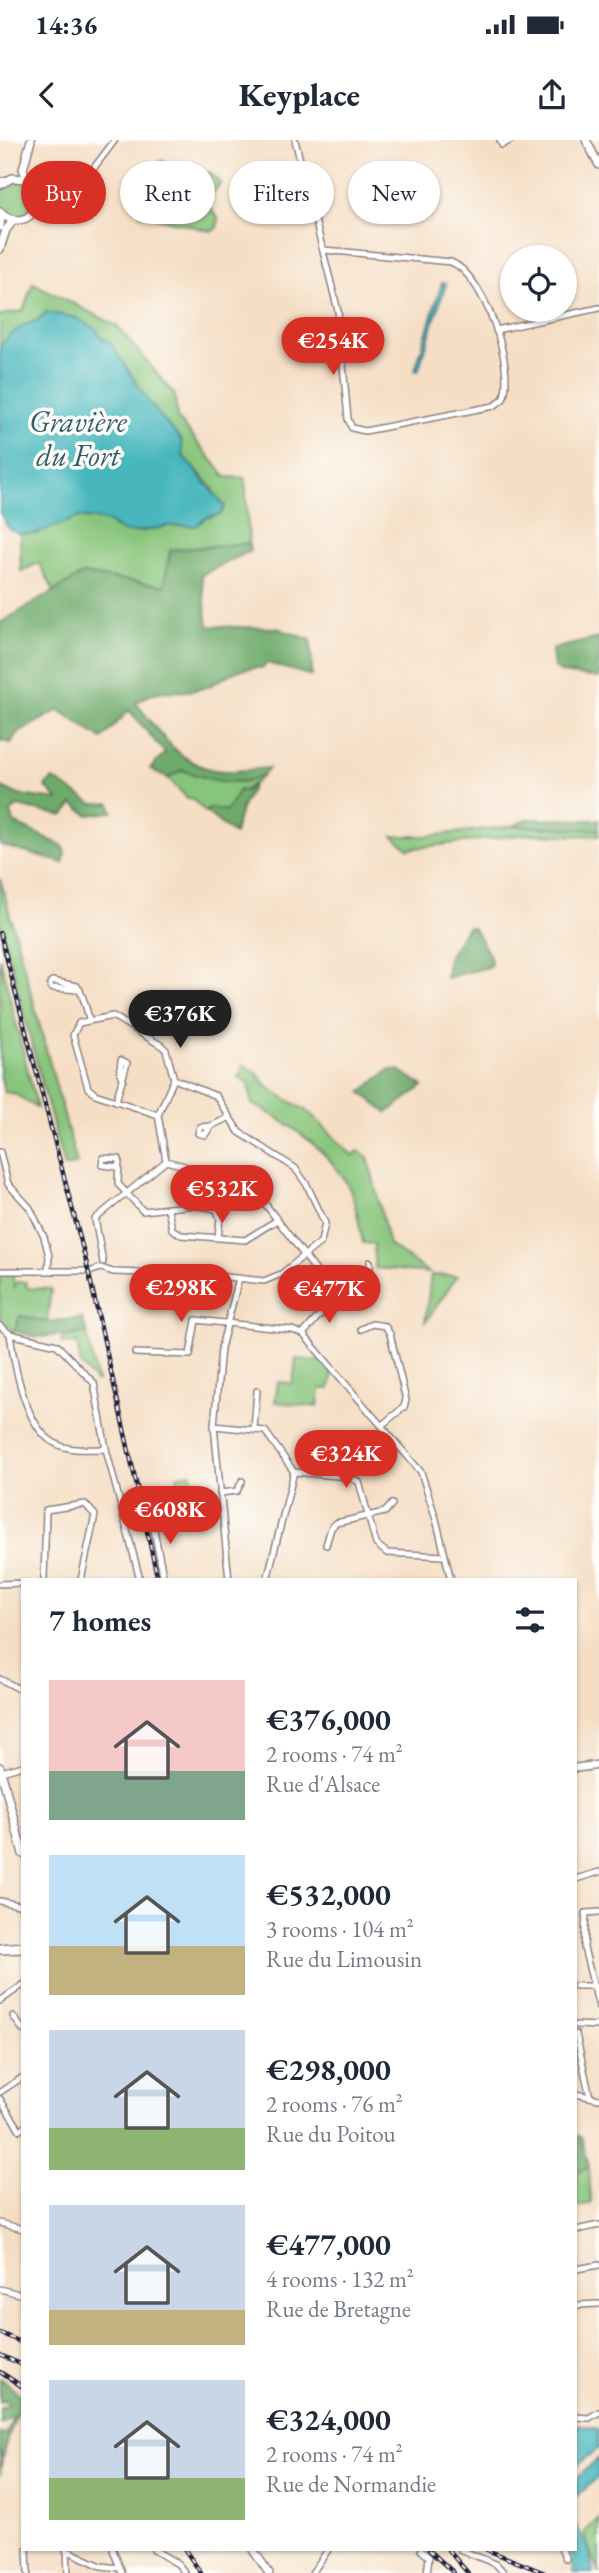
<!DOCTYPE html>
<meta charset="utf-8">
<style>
:root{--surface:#fff;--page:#f6f6f7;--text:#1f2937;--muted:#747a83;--accent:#d93025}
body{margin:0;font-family:"EB Garamond",serif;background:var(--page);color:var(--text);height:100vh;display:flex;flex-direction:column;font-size:26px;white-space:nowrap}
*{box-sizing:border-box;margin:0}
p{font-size:23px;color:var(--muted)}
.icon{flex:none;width:38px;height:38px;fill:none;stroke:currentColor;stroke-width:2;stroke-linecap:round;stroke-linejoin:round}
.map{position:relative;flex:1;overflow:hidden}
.drawer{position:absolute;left:21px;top:1438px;width:556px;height:973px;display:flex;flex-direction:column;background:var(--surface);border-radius:0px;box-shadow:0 2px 5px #0004}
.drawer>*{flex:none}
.hud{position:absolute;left:21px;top:21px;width:558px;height:63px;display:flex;gap:14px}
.fabs{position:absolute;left:500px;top:105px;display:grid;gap:14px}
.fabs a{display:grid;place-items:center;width:77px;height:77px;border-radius:50%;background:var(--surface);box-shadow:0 2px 5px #0004;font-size:35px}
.price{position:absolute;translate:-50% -60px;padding:0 16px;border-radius:24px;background:var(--accent);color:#fff;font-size:23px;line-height:46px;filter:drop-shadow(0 2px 4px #0008)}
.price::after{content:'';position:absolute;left:50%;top:42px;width:21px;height:16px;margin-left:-10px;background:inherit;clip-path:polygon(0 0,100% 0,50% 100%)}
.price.active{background:#222;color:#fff}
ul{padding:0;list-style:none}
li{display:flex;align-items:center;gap:21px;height:175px;padding:0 28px}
li span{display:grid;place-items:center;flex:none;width:196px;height:140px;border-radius:0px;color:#555}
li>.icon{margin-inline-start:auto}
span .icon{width:84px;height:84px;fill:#fffc;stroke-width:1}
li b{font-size:30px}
h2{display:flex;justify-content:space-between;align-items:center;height:84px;padding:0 28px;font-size:30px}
.tag{padding:0 24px;border-radius:32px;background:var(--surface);box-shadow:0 2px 5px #0004;font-size:24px;line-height:63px}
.tag.active{background:var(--accent);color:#fff}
.status{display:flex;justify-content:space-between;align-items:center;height:49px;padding:0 35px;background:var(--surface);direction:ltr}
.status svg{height:19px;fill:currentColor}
header{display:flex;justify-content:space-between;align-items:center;height:91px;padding:0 28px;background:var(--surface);font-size:32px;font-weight:800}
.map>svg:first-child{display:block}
.green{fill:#88c57b;stroke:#55745b;stroke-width:2}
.forest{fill:#6eaa6b;stroke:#486653;stroke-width:2}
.water{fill:#47b7bd;stroke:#346c7c;stroke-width:2}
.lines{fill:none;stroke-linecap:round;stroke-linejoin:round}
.minor-casing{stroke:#8c8080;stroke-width:8}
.major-casing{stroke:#8c8080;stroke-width:10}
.highway-casing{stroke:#8c8080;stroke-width:10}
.minor{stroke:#fff;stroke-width:5}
.major{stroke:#fff;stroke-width:7}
.highway{stroke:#fff;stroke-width:8}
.rail-casing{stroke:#22223b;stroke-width:4.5}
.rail{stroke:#fdfcf7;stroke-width:2;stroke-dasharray:5;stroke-linecap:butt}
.labels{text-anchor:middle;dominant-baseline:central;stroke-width:7;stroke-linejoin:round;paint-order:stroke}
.water-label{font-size:30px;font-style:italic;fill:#315e6f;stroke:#fdfcf7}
</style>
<div class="status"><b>14:36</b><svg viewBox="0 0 49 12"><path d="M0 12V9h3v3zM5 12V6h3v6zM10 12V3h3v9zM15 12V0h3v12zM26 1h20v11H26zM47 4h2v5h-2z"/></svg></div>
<header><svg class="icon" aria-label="back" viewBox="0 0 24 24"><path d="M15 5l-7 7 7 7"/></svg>Keyplace<svg class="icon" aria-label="share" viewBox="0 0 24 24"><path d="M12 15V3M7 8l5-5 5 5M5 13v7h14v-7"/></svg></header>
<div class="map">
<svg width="599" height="2433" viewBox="0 0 599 2433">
<rect width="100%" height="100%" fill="#fdfcf7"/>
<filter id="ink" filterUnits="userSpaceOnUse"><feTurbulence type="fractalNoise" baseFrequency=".0143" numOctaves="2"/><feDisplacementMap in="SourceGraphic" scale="14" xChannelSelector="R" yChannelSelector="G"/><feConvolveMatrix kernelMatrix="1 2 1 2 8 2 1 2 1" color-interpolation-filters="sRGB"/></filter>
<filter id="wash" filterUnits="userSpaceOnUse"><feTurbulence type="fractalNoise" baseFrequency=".00686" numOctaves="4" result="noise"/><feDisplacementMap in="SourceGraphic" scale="28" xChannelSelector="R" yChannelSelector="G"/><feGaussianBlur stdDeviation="1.57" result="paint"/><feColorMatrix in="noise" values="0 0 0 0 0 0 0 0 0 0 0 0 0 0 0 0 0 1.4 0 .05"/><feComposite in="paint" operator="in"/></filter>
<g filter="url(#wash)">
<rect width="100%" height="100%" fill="#f5dec4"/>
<g class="green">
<path d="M162,20L192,49L209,32L221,43L205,62L218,78L217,89L211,91L141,74L136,48Z"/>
<circle cx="17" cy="59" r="18"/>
<path d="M33,143L117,186L175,255L177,278L226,337L245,338L249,403L171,410L164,446L84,434L54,451L39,423L21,431L20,394H35L80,377L107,381L113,387L138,392L168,386H195L206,378L221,374L213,348L183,316L180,300L151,265L110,203L76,178L46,172C33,188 12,189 0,207V175L23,171Z"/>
<path d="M182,630C212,640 233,645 264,635C251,648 236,653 227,671L210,668L206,672L191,658H187L168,638Z"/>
<path d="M513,686L599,690V696L528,694L408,709L393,696H428Z"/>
<path d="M0,738L77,1024L64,1027L0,783Z"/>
<path d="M0,818L37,968L15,954L4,952L0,934Z"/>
<path d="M244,925L256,932L270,949L310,973L353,1016L358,1011L368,1017L389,1105L429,1133L375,1128L374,1104L363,1103C359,1086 357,1065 350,1050C334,1014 286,980 252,964L248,942L239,938Z"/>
<path d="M0,1134H13L14,1149L17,1142H26L27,1148L51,1149L47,1182L21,1176L14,1191L0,1181Z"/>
<path d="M431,1135L457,1136L425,1183Z"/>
<path d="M87,1193L97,1241L96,1242L81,1225L77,1203L62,1204L61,1198Z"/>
<path d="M296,1219L322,1221L332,1233L330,1249H320L318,1267L275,1262L278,1242L293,1243Z"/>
<path d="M191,1333L196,1363L182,1365L177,1335Z"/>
<path d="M589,2027L591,2063L576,2067V2032Z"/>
<path d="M599,2378V2433H598L584,2393Z"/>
</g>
<g class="forest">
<path d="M249,403L250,411L201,435L208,486L277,488L311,500L312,536L267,523L263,528C227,526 222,546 195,550C167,555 163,544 136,563C162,595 184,633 230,631C243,631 256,629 269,628C248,653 207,639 182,630L168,638L150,629L165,613L129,570L102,599L59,570L16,594L11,603L0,600V483L83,434L164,446L170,410Z"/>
<path d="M599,498V538L562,533L554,527L552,509Z"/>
<path d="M53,639L93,664L110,663L113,672L88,675L73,664L63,676L17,666L11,672L14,683L63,706L65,715L63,723L0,705V646L19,655L58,660L45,646Z"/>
<path d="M251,645L253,646L241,669L234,694L206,672L210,668L226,671L239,650L246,651Z"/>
<path d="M527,679L599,680V690L513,686Z"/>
<path d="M467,787H473L490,816L491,824L488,827L446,838L448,817Z"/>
<path d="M389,930H399L423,946L387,973L361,952Z"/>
<path d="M20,1176L47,1182L82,1178L87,1193L36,1197L14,1191Z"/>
<path d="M576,1996H581L589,2027L576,2032Z"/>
<path d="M0,2238L22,2256L2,2319L0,2337V2293L6,2296L13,2276L0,2284V2268L8,2265L6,2260L0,2262Z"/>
</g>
<g class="water">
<path d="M442,143L446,144L418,231L415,230Z"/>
<path d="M46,172L76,178L97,190L100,197L110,203L151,265L181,300L183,316L225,366L221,374L206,378L196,386H168L138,392H124L107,381L80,377L35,394H20L9,389L0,373V207C9,194 24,182 39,181Z"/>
<path d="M576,2284L598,2289L599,2308L576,2326Z"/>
<path d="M599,2318V2336L576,2357V2338Z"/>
<path d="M576,2385L589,2410L593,2433H574L570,2410H576Z"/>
</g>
</g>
<g filter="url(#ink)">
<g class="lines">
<defs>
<g id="minor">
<path d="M295,0L338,171L348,279L352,288L365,291L494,266L503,259C516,228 484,135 451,122L324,110"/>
<path d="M500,0L502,5L511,0"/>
<path d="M34,45L67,42"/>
<path d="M39,57L90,33L115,0"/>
<path d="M496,190L599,168"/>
<path d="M80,850L51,848L50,844L52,841L77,846C84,855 86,868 89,879"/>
<path d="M116,961L127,923L121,920L120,931L123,939"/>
<path d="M211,986L205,995L198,993L200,987L211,986L230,977"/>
<path d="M0,1012L8,1044L30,1068L44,1097L49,1116L48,1130"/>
<path d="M166,1021L232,1039L253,1048L339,1161"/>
<path d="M118,1027L102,1025L103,1018L119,1019L118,1044L143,1071L194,1065L216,1069L220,1078L218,1097"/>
<path d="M168,1069L172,1089L181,1095L245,1100L277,1080"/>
<path d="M103,1122L95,1079L166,1021L158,975L174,939"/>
<path d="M101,1128L113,1132L208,1135L264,1141L281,1134L321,1102L325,1083L307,1045L295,1028L239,992L216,956L174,939L166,910L162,906L113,876L79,883L73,895L88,948L95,954L158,975"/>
<path d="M0,1131H92L101,1128"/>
<path d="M0,1186L10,1194L57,1205L94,1243L106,1309L140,1440"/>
<path d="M361,1189L372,1184L385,1186L390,1194L406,1260L404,1267L382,1285"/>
<path d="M10,1194C14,1224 25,1286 53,1302C68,1312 88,1309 106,1309"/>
<path d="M303,1194L318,1177L366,1141L370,1132V1122"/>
<path d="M135,1213L190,1215L196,1180L292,1190L303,1194L421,1332L436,1379L451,1440"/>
<path d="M214,1286L265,1291L294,1332L349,1337L359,1342L376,1404L387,1413L444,1416"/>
<path d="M254,1289L257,1251"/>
<path d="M334,1335L338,1303L342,1296"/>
<path d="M220,1353L237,1351L242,1341"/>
<path d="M151,1375L164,1440"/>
<path d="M326,1405L331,1388L336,1383L385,1372L392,1364"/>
<path d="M44,1440L46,1370L85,1364L95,1375L81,1440"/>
<path d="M229,1440L214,1286L221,1208L239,1138"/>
<path d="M267,1440L294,1332"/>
<path d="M0,1444L23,1443"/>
<path d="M0,1539L23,1551"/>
<path d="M1,1632L23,1626"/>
<path d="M576,1739L599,1732"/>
<path d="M0,1761L23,1766"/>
<path d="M599,1772L586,1773L584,1808L599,1867"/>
<path d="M0,1807L23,1805"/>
<path d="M0,1811L23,1810"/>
<path d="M576,1846H594"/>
<path d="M0,1861L23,1845"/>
<path d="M13,1876L23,1890"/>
<path d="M576,1885L599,1886"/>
<path d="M576,1894L590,1957"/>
<path d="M0,1952L23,1937"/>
<path d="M576,1954L599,1959"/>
<path d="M0,1959L20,1990L23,1988"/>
<path d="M0,2083L23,2089"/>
<path d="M576,2090L599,2085"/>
<path d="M576,2129L599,2125"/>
<path d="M0,2149L23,2155"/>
<path d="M576,2165L599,2164"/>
<path d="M576,2277L589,2278L599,2272"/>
<path d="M27,2410L28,2433"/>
<path d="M66,2410L101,2426L120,2428"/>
<path d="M67,2410L68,2433"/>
<path d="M113,2410L122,2433"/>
<path d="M154,2410L178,2424L185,2433"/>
<path d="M421,2410L429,2417L427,2433"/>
<path d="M461,2410L496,2424L504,2433"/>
<path d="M562,2410L566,2419"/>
<path d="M312,2433L328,2410"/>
</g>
<g id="major">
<path d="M586,0L599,25"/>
<path d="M27,39L23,29L31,0"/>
<path d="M0,72C24,97 56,58 27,39L12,38L0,45"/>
<path d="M0,87L1,74"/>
<path d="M0,109L6,90L13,81"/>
<path d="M0,1627L23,1714"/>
<path d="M576,1628L599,1625"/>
<path d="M253,2410L269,2433"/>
</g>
<path id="highway" d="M0,42H3"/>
</defs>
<use href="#minor" class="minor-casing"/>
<use href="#major" class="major-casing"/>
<use href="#highway" class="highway-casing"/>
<use href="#minor" class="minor"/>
<use href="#major" class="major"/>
<use href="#highway" class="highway"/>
<defs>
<g id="rail">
<path d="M0,793L86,1121L158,1440"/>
<path d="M0,2193L23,2203"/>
<path d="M0,2215L23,2225"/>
<path d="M0,2232L23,2247"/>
<path d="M185,2410L201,2433"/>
<path d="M429,2410L454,2433"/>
<path d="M448,2410L468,2433"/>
<path d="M487,2410L545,2433"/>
</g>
</defs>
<use href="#rail" class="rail-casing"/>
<use href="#rail" class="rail"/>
</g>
</g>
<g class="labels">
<g class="water-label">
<text x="78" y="281">Gravière<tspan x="78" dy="34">du Fort</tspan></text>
</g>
</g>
</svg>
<div class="fabs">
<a><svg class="icon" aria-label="locate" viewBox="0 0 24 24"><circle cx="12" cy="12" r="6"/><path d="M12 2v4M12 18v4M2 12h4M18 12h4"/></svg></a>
</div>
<b class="price" style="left:333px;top:237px">€254K</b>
<b class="price active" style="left:180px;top:910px">€376K</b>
<b class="price" style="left:222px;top:1085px">€532K</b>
<b class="price" style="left:181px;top:1184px">€298K</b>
<b class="price" style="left:329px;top:1185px">€477K</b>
<b class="price" style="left:346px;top:1350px">€324K</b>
<b class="price" style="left:170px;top:1406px">€608K</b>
<div class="hud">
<a class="tag active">Buy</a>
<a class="tag">Rent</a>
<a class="tag">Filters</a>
<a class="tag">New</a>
</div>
<section class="drawer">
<h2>7 homes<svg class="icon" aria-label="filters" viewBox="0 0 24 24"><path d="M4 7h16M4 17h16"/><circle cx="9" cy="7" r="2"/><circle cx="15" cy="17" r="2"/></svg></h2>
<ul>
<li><span style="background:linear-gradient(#f6c9c9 65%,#7fa58c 0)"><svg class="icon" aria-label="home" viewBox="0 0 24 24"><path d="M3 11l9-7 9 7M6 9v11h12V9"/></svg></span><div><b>€376,000</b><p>2 rooms · 74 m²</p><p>Rue d'Alsace</p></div></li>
<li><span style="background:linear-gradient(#bfe0f5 65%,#c2b280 0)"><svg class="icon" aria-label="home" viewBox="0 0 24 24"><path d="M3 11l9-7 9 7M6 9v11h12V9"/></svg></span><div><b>€532,000</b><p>3 rooms · 104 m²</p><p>Rue du Limousin</p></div></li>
<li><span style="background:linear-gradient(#c9d6e8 70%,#8fb573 0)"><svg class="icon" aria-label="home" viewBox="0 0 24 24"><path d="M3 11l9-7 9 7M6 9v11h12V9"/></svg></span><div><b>€298,000</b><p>2 rooms · 76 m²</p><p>Rue du Poitou</p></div></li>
<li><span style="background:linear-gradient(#c9d6e8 75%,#c2b280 0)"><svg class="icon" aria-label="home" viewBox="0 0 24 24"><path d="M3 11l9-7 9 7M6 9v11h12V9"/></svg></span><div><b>€477,000</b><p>4 rooms · 132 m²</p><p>Rue de Bretagne</p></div></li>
<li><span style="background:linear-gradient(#c9d6e8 70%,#8fb573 0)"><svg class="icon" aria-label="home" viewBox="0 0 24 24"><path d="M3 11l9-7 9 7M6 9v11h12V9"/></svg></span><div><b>€324,000</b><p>2 rooms · 74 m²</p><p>Rue de Normandie</p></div></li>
</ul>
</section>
</div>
